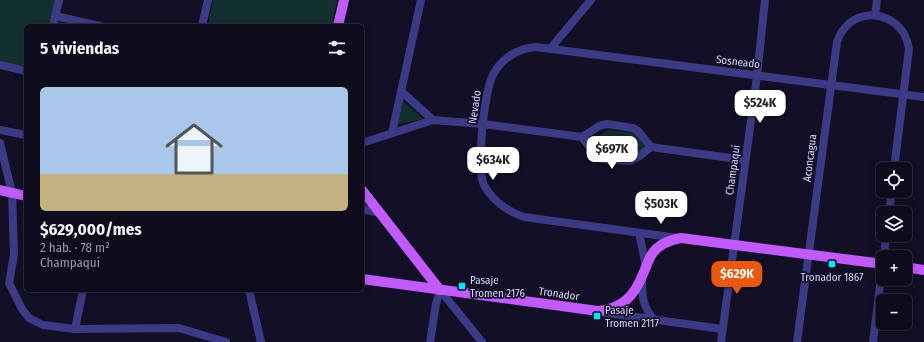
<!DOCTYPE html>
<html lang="es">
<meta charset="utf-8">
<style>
:root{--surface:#0e0b1c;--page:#171425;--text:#f1f3f6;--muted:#9b9ba3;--line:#2e2b3b;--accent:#ea580c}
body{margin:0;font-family:"Fira Sans Condensed",sans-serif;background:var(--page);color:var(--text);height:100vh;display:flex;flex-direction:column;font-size:15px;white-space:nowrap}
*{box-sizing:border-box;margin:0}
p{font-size:13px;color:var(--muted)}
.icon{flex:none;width:22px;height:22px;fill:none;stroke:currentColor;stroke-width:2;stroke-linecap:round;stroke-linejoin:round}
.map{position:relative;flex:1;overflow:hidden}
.panel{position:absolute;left:24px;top:24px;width:340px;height:268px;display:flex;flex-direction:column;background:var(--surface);border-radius:6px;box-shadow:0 2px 10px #0003,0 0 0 1px var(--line)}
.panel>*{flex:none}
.tools{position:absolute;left:876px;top:162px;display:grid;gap:8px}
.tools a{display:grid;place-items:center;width:36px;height:36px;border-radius:6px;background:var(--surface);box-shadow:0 2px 10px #0003,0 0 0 1px var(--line);font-size:20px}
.price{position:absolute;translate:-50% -34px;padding:0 9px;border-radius:8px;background:#fff;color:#222;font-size:13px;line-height:26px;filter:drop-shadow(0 1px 2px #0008)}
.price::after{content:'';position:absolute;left:50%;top:24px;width:12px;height:9px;margin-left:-6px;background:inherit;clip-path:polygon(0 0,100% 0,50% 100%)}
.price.active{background:var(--accent);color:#fff}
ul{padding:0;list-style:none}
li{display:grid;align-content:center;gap:8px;height:212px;padding:0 16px}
li span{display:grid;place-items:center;height:124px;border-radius:6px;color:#555}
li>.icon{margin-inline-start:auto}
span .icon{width:72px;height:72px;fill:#fffc;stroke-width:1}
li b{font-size:17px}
h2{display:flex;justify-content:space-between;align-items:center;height:48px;padding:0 16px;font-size:17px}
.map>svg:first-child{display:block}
.green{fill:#12302f}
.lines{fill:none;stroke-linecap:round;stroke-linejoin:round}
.minor{stroke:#3d3a85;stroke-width:8}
.major{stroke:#c25bff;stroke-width:10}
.poi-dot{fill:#00e5ff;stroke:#130f26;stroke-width:1.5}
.labels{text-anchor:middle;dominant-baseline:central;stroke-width:3.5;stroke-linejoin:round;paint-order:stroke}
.street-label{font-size:11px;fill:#d9d4ff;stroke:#130f26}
.poi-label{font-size:11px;fill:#d9d4ff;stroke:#130f26;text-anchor:start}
</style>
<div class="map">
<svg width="924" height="342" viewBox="0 0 924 342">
<rect width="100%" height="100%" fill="#130f26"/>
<g class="green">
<path d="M0,0H59L53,26H26V71L0,65Z"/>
<path d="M213,0H337L332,26H208Z"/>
<path d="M403,101L423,119L398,124Z"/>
<path d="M608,130L636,133L645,147L635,155L629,157L608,154L602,150L592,140Z"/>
</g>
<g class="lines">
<g class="minor">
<path d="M875,15L877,0"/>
<path d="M55,16L100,26"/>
<path d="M53,26L59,0"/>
<path d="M202,26L208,0"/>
<path d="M550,49L591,0"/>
<path d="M0,65L26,71"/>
<path d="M401,91L433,120"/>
<path d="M0,130L26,135"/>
<path d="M392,133L421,0"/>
<path d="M582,137L597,157L601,159L630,161L638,157L651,147"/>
<path d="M0,143L12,193L14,255L9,283L22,309L29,318L43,325L75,329L179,328L226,342"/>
<path d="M362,143L433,120L483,124L582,137L599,126L607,124L633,128L638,131L651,147L745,160"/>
<path d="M362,209L380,213"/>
<path d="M889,213L892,191"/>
<path d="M639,233L646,266"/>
<path d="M678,238L524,217C507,211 493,202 484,185C476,169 484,89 494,73C502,58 519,48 536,47L924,97"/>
<path d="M884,257L886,235"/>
<path d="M642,278C642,296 642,305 654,320"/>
<path d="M249,290L261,342"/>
<path d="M600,312L722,329"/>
<path d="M75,329L83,290"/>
<path d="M430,342L436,304L440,290L482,342"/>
<path d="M721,342L757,76L765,0"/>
<path d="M797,342L837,42C847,11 884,6 903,32C906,37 908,44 909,49L894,169"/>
<path d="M873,342L883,262"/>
</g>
<g class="major">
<path d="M338,26L344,0"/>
<path d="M0,190L26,196"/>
<path d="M362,190L440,290"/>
<path d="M905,267L924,270"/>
<path d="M362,279L598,311C622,308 634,297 643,274C646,268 648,260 652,254C658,245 670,240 681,238L883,264"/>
</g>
</g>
<g class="poi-dot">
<rect x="828" y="260" width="8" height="8" rx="2"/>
<rect x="458" y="282" width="8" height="8" rx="2"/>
<rect x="593" y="312" width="8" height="8" rx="2"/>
</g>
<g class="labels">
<g class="street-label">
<text transform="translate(738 62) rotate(7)">Sosneado</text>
<text transform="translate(475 107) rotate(-82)">Nevado</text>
<text transform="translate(810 158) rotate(-83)">Aconcagua</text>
<text transform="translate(733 170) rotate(-82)">Champaquí</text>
<text transform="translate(559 294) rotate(8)">Tronador</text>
</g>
<g class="poi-label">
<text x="832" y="277" text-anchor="middle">Tronador 1867</text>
<text x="470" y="280">Pasaje<tspan x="470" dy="13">Tromen 2176</tspan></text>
<text x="605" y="310">Pasaje<tspan x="605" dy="13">Tromen 2117</tspan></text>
</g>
</g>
</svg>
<div class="tools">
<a><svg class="icon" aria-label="locate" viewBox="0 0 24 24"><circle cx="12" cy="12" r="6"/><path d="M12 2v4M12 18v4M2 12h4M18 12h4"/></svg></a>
<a><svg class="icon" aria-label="layers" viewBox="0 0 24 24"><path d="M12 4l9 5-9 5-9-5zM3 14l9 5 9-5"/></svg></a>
<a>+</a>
<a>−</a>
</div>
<b class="price" style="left:760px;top:124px">$524K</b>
<b class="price" style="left:612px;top:170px">$697K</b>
<b class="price" style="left:493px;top:181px">$634K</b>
<b class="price" style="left:661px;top:225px">$503K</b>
<b class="price active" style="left:737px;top:295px">$629K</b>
<section class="panel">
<h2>5 viviendas<svg class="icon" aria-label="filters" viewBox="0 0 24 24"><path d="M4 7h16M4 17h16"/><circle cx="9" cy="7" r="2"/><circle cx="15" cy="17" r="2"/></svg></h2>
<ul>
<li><span style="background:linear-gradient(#a9c7e8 70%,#c2b280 0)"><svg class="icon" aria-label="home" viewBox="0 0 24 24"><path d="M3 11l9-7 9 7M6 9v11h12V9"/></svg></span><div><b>$629,000/mes</b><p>2 hab. · 78 m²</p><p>Champaquí</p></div></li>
</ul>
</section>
</div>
